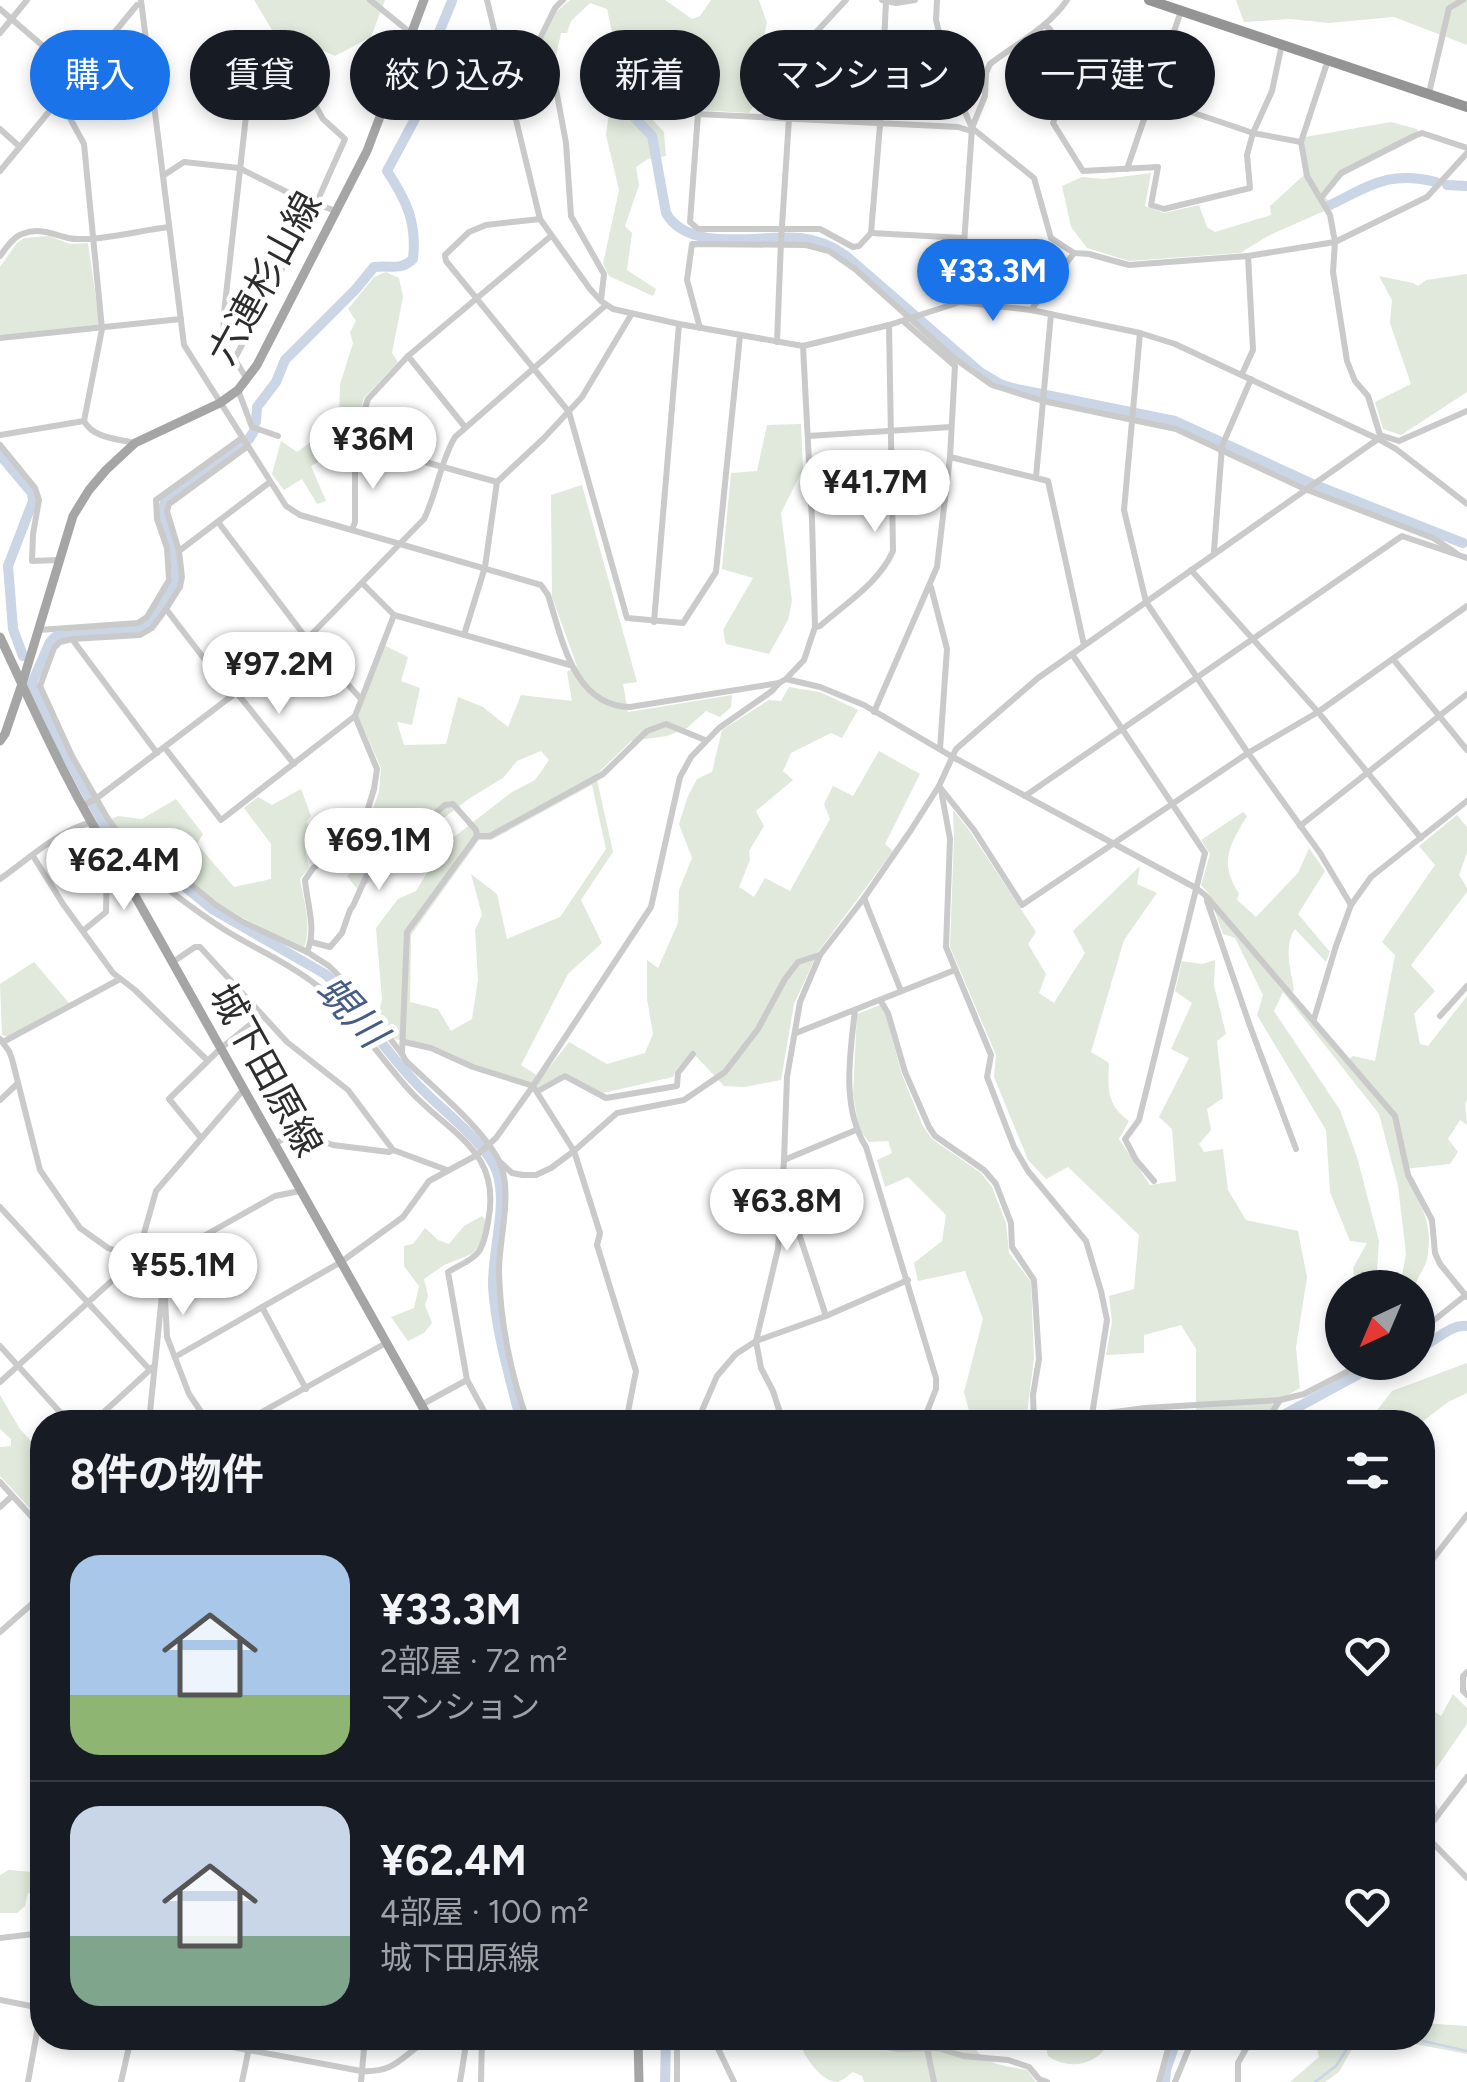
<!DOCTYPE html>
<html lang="ja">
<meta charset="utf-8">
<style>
:root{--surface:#171b24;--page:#242831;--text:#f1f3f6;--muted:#9ea1a6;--line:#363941;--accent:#1a73e8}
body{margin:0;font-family:Figtree,"Noto Sans JP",sans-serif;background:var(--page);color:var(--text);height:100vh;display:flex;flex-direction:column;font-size:38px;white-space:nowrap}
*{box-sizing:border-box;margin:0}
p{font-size:32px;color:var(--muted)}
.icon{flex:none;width:55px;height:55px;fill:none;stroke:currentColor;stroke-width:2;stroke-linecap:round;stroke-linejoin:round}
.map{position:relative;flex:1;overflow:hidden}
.details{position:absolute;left:30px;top:1410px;width:1405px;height:640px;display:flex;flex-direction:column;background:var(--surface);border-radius:40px;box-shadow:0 5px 15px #0003}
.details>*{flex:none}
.hud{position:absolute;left:30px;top:30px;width:1408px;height:90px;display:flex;gap:20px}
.needle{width:65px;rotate:224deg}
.tools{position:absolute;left:1325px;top:1270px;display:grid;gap:20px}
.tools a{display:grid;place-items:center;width:110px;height:110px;border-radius:50%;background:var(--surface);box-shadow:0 5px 15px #0003;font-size:50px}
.price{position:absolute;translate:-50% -85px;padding:0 22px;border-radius:35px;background:#fff;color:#222;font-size:32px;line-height:65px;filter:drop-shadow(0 2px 5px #0008)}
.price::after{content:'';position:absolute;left:50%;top:60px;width:30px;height:22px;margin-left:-15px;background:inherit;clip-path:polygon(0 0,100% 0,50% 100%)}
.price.current{background:var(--accent);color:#fff}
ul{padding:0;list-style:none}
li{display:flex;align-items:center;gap:30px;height:250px;padding:0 40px}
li+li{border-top:2px solid var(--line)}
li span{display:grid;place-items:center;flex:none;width:280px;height:200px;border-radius:30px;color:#555}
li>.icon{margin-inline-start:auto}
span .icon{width:120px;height:120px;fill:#fffc;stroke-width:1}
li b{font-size:42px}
h2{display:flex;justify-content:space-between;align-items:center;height:120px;padding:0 40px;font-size:42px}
.pill{padding:0 35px;border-radius:45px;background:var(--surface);box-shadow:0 5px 15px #0003;font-size:35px;line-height:90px}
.pill.current{background:var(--accent);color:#fff}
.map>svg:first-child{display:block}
.green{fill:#e0e9dc;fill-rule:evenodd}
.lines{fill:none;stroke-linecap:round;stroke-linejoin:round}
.stream{stroke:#cad5e6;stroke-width:2.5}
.river{stroke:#cad5e6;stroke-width:10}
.minor{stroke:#cacaca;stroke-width:6}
.major{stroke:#a5a5a5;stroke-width:9}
.highway{stroke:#949494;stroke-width:10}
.labels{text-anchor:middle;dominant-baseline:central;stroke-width:10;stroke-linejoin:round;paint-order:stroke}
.street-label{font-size:38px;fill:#2d2d2d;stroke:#fff}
.water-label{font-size:40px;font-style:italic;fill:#455d84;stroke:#fff}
</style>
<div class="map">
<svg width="1467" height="2082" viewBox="0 0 1467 2082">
<rect width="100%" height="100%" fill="#fff"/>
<g class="green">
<path d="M254,0H385L371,37L335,56L300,40H278Z"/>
<path d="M570,0H665L692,19L700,16L711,0H759L767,23L762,43L760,96L749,113L697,110L682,96L668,95L648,115L664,132L666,156L648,159L636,167L639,185L625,226L632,233L627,270L656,289L653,296L609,276L603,264L619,190L606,135L613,83L621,74L607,9L590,3L571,21L567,33H561L553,70L512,85L511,71L535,56L557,11Z"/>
<path d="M1236,0H1467V45L1394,17L1329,23L1290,19L1244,22Z"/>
<path d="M1391,122L1417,129L1421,136L1343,176L1325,197L1333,207L1268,236L1240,253L1129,261L1087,248L1071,227L1062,186L1082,177L1104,179L1151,173L1145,206L1164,213L1199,205L1207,227L1215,232L1271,215L1270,206L1304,175L1299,138Z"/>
<path d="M49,236L70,244L88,243L100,326L0,336V267L17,243L24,238Z"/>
<path d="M386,272L399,278L403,297L392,353L398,362L364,398L352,443L311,466L326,501L317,504L302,479L284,490L272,474L281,441L297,452L339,422L340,384L353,343L350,332L356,321L348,309L374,277Z"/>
<path d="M1467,274V392L1401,435L1383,429L1375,402L1411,384L1390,323L1392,300L1379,276L1413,283L1418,286L1426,280Z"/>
<path d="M801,424L803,469L781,513L792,601L788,620L769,654L726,644L723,630L753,578L722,569L731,473L757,471L767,425Z"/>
<path d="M582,485L637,682L623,684L628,712L732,695L731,707L720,717L706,711L687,728L667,736L631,741L596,775L613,852L581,900L602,943L568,974L521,1065L541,1078L569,1042L607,1064L645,1053L653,1034L647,999V960L658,968L678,923L679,890L692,858L679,824L688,796L697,779L712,772L722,730L769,700L781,701L789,687L820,692L858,710L842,738L831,733L791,753L783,771L793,780L756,811L764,826L749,851L750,860L739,887L754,897L765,878L790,891L830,819L824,804L833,786L853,796L879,751L920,774L885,844L893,851L818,952L794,1004L781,1080L744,1087L724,1086L692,1052L676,1070L673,1077L603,1093L566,1073L538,1088L530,1083L473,1064L432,1045L394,1039L378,1018L382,999L376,928L398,899L416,891L442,848L450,840L512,792L535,780L549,760L541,751L517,761L503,778L470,798L428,830L397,862L384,864L379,876L358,890L347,876L369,859L362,838L379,792L381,768L358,716L384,645L408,657L401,681L420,688L412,725L397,722L404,745L446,744L458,697L483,707L508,727L521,695L572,701L567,672L577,666L552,597L551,495ZM592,785L606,849L560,917L507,939L497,894L471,874L482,915L475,930L478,980L472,1019L451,1031L438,1009L410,1002L411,935L479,840H491Z"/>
<path d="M301,789L311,816L307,821L310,834L305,850L309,868L300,879C304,901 312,927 304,948L243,918L216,902L167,861L139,848L125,837L111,819L118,816L142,819L176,799L203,834L197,844L234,887L271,879V844L244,808L258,797L272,805Z"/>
<path d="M953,810L969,830L1036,932L1028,944L1046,974L1039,993L1054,1003L1085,953L1073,931L1140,866L1137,884L1157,893L1124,940L1091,1052L1109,1063C1108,1090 1106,1104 1129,1121L1119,1139L1150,1185L1176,1181L1172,1129L1159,1117L1189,1058L1171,1049L1192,1003L1175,991L1182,961L1202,964L1215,960L1214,985L1226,1034L1217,1041L1223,1098L1207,1109L1211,1130L1199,1144L1204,1152L1223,1149L1228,1190L1246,1220L1298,1231L1307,1277L1296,1348L1300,1388L1279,1400L1265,1422H1213L1212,1416L1196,1413V1349L1181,1325L1144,1335V1353L1106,1355L1112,1322L1109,1296L1134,1289L1139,1235L1068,1167L1046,1179L1028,1160L994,1077L996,1055L950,947L954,837Z"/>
<path d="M1243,812L1247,816C1229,846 1219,862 1239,894L1237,900L1256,917L1298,873L1309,848L1325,871L1298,914L1330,952L1326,962L1295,929C1283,947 1291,970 1294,990L1290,995L1347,1061L1353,1056L1375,1061L1395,955L1382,942L1435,865L1419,846L1457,815L1467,827V853L1459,875L1467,888V892L1411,965L1435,991L1414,1014L1420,1044L1428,1046L1467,996V1100L1465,1104L1467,1125L1460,1120L1448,1139L1458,1152L1450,1164L1404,1169L1405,1175C1421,1206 1434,1222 1427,1259C1425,1269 1417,1276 1415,1287H1400L1406,1254L1398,1186L1379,1114L1283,992L1274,1011L1340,1110L1357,1157L1379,1241L1376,1287H1355L1353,1268L1367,1243L1350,1241L1330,1192L1326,1130L1257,1015L1263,995L1235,938L1223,934L1209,894L1201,885L1210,854L1201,840Z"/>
<path d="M34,962L69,1003L8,1037L2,1035L0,984Z"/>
<path d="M880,1005L886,1015L902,1075L923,1126L932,1139L981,1173L992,1187L1006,1223L1009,1253L1031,1282L1034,1358L1026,1422H965L970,1415L964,1392L983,1319L965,1271L918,1281L914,1263L942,1241L946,1215L908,1177L885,1187L877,1160L892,1153L888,1141L869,1142L859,1129L853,1094L857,1014Z"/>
<path d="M482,1216L486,1221L480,1245L472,1254L444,1265L424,1279L428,1296L425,1305L432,1323L424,1333L408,1341L391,1317L414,1308L419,1286L404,1266V1246L413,1244L425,1228L438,1240L449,1244L464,1226Z"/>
<path d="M1467,1363V1393L1448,1402L1422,1422H1362L1372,1417L1392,1391Z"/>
<path d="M0,1395L20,1429L42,1453V1517L36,1515L0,1476V1447L11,1446V1439L0,1429Z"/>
<path d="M1453,1694L1467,1708V1724L1426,1783L1438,1809L1423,1830V1704L1441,1716Z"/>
<path d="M9,1870L42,1873V1893H28L25,1906L17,1913H0V1875Z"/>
<path d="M1423,2023L1467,2026V2054L1384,2038H1422Z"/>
<path d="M798,2038H971C978,2065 1003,2065 1027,2070L1036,2082H864L862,2076L853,2072C848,2075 844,2080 838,2082C819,2082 801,2051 798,2038Z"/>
<path d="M1044,2038H1055L1067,2046L1092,2049L1096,2038H1111C1101,2064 1071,2072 1048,2056Z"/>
<path d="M1328,2038H1381L1356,2042L1339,2072L1325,2082H1290L1319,2057L1317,2049Z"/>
</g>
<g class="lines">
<g class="stream">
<path d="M1410,2038L1467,2051"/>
<path d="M1315,2082L1336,2066L1354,2038"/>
</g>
<g class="river">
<path d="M435,42L452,1"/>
<path d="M635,118L652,136L666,213C689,254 761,234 801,238C817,240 832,246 845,255L980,372L1000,384L1012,388L1175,421L1315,485L1463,543"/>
<path d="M1447,185L1467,186"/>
<path d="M1328,206C1370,186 1388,170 1436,182"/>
<path d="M256,422L257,407L276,382L285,360L356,289L374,267C390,265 401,271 413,259C417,223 407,201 387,171L415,119L433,50"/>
<path d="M249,439L254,431"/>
<path d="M241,445L165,502C159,519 171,532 174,549C176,560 176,571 177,582L163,599L156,615L149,623L142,627L55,637L50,642L32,683L64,751L104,825L121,841L163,869L212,909L325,974L337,985C362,1017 386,1051 414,1081C437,1107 486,1141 497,1172C508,1205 492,1252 493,1287C496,1332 510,1378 521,1422"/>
<path d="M0,455L32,493L33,501L8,566L13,629L23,656"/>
<path d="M1418,1348C1435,1343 1449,1324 1467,1326"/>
<path d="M1277,1422L1276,1419L1381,1362"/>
<path d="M665,2082L666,2038"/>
<path d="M1165,2082L1166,2070L1177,2038"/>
</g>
<g class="minor">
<path d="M141,0L184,345L286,506L300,515L541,585L548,595C562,638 573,706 630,707L779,683L786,679L820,687L864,705L951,756L1196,888L1205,895L1395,1116L1408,1175L1432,1220L1435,1253L1440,1264L1467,1297"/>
<path d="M370,0L412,34L447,53C451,64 454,74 466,78L473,74L498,44"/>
<path d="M487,0L540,219L590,289L601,301L613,309L679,324L803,346L889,325L960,302L1031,310L1140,333L1175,344L1378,439L1396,449L1467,504"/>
<path d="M882,0L896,3L915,0"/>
<path d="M937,0L936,20L944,52L957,94L972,128L960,302"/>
<path d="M1067,0C1048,28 1016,44 990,64L986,73L985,96L972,128L1034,178L1051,238L1074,253L1089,254L1129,265L1248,256L1335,242L1427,197L1467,153"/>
<path d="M886,2L880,125L871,233L859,246L853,247L820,229H698L690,222L698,114L958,127L971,131"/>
<path d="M0,9L79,77"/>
<path d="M1044,25L1049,28L1072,63L1073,72L1053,123L1083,171L1158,167L1151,205L1164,209L1250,188L1247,155L1253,133L1272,91L1282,44"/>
<path d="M0,33L27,0"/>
<path d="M506,71L532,55L555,8L563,0"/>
<path d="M1073,72L1253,133L1301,142"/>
<path d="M509,90L553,73L566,143L571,216L604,274L601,300"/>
<path d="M1429,93L1449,8L1463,0"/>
<path d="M60,100L84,144L102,329L84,421C93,438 117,439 135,443"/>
<path d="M0,129L20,147"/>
<path d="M1127,169L1181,11"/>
<path d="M0,171L137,5"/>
<path d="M164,175L184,162L239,168L299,198L336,211"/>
<path d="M1322,197L1341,173L1414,136L1422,133L1467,148"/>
<path d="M540,219L486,225L469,232L445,255L446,261L569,412L627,618L683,623L716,572L740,336"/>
<path d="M871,233L964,238"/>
<path d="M0,256C6,248 13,237 22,234C39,227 52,234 68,238C93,243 141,230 169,227"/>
<path d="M1031,310L1074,253"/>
<path d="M700,328L687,280L692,244L806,245L829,251L855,269L954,358L992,385L1043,401L1176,429L1305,489L1433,538L1456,553"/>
<path d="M1140,333L1124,510L1146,602L1248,753L1320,853L1351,905"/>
<path d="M0,338L181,319"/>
<path d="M777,342L781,241L793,57L846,0"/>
<path d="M408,356L465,427"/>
<path d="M234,360L316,204L345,139L323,119L310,96L291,82L274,58L247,107L224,313L223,341L247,379"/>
<path d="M1242,374L1253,350L1248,256"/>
<path d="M238,390L252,427L278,436"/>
<path d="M0,435L84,421"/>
<path d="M1380,435L1399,441L1467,411"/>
<path d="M808,436L951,427"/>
<path d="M357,443L497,482"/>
<path d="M0,445L35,488L39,500L33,534L32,561L59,560"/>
<path d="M248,446L169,504L167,511L179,551L182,577L180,587L166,609L152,628L140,635L72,639L60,642L54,648L40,686L72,756L108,819L123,839L140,852L166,864L216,905L243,922L307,952L329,966L349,986L402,1054"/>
<path d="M950,457L1048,481L1084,645"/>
<path d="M1036,477L1051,314"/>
<path d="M218,522L307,639L361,699"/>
<path d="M352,530L355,522V457L357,434L368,399L408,356L551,236"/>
<path d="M179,551L270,482"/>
<path d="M1214,551L1222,446L1251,379"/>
<path d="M1191,570L1318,712L1421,838"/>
<path d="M362,583L394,615L570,665"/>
<path d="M931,587L947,649L940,749"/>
<path d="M166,609L232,695"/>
<path d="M654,622L679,324"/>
<path d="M815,627L820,626C846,603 879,583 893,551L889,325"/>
<path d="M39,630L138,623L147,617L169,580L167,548L157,519L156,500L242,438"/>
<path d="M464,635L485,567L497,482L544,438L582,397L631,315"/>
<path d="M72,639L157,753"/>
<path d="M1072,654L1205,853L1139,1120L1125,1139L1136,1160L1154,1181"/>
<path d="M1393,659L1467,750"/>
<path d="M786,679L804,660L815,627L812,520L803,346"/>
<path d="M237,693L294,764"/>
<path d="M874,712L937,567L950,457L955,366L903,321"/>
<path d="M165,748L221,820L355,716L394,615"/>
<path d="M939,786L974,830L1022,905L1248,753L1318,712L1467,606"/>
<path d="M941,790L950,839L946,947L991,1055L987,1077L1014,1147L1028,1171L1086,1241L1101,1291L1107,1320L1092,1415"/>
<path d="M1025,796L1402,536L1467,558"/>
<path d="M82,806L97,798L307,639L424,519C437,493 440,462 455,437L606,305"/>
<path d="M1300,826L1467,694"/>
<path d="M477,836L407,932L402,1054L406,1061C434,1088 485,1130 500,1163C513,1194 499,1238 499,1271C500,1321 511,1376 528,1422"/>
<path d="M477,836H490L603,774L647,731L666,724L705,740"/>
<path d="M33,856L63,904L113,973L135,990L207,1060"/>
<path d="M120,869L127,864L136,865C167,888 197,913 230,933C258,950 290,964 315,984C351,1011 380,1059 412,1093C453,1136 502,1152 488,1222C482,1257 478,1255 448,1272L467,1380L490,1422"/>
<path d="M0,879C30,858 56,832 92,822"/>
<path d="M864,898L901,991"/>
<path d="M1207,901L1250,1026L1296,1149"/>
<path d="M84,930L106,912L107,866L113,859"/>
<path d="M311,942L330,947L342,933L350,910L353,906L370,868L445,805L453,804L476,830L477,836"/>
<path d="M307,952C317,929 307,904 305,880L313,868L358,841L374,789L377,769L355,716"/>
<path d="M173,962L195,947H200L287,1042L348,1090L393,1150"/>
<path d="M880,1000L888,1013L905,1072L929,1127L935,1136L984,1170L996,1184L1011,1223L1012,1247L1034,1280L1039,1359L1033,1395L1034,1422"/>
<path d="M855,1010C850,1055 841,1107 866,1147L936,1378V1389L923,1422"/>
<path d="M1440,1016L1467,986"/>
<path d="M1314,1019L1336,946L1351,905L1371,877L1467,801"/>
<path d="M796,1033L955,970"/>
<path d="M0,1039L9,1051L12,1059L40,1170L80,1228L108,1248L137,1258"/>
<path d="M3,1042L120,979"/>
<path d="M404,1042L431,1048L473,1067L533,1086L574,1151L600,1233L597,1245L636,1371L626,1422"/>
<path d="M538,1091L565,1076L606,1098L677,1086L678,1073L693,1054"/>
<path d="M0,1100L17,1084"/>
<path d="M201,1138L169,1099L220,1049L262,1015"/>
<path d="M275,1144L307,1124L324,1142L333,1145L389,1152L393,1150L447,1170"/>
<path d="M784,1160L856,1130"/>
<path d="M500,1162L512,1173L523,1175H536L551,1168L574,1151L617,1113L684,1100L725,1072L758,1029L785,979L798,962L820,955"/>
<path d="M784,1188L826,1316"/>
<path d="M0,1207L150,1370"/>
<path d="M145,1269L275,1196L300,1191"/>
<path d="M262,1307L306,1389"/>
<path d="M1418,1333L1467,1294"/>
<path d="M0,1346L69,1422"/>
<path d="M175,1357L341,1262L403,1217L429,1181L477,1155L496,1138L533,1086L651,907L680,777L691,757L719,728L772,691L779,683"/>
<path d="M0,1382L136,1259"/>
<path d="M421,1405L467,1380"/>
<path d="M93,1422L153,1367"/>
<path d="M149,1422L162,1295"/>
<path d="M208,1422L189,1394L167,1337L165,1298L137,1258L156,1191L243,1090"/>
<path d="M244,1422L386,1343"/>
<path d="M697,1422L717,1376L736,1354L756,1341L826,1316L908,1280"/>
<path d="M783,1422L773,1391L761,1368L756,1341L778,1249L784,1160L787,1077L800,1002L820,955L864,898L911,830L939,786L956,749L1038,678L1378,439L1380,435L1368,396L1355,381L1347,361L1333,272L1335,242L1330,215L1307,176L1301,142L1328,60"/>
<path d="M1039,1422L1145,1408L1280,1400L1304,1394L1366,1362"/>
<path d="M1271,1422L1269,1417L1280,1400"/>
<path d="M0,1482L42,1528"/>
<path d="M0,1507L12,1496"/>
<path d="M1422,1573L1467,1515"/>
<path d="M0,1632L42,1595"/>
<path d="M1467,1672L1463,1676V1691L1467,1695"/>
<path d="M1424,1834L1467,1878"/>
<path d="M1422,1836L1467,1777"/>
<path d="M0,1938L42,1933"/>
<path d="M0,2000L41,2008"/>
<path d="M184,2038L361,2071C398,2073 401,2055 431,2038"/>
<path d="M574,2038L638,2047"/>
<path d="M713,2038L734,2082"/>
<path d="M863,2038L881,2046L898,2049L938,2048L963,2056L1008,2060L1029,2067L1039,2079L1047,2082"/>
<path d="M925,2038L934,2082"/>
<path d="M1061,2038L1067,2042L1089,2046L1092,2038"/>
<path d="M28,2082L42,2004"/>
<path d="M121,2082L131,2038"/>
<path d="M242,2082L251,2038"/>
<path d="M361,2082L365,2038"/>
<path d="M460,2082L467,2038"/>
<path d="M481,2082L482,2038"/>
<path d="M677,2082V2038"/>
<path d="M1159,2082L1171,2038"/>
<path d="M1175,2082L1193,2038"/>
<path d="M1238,2082V2063L1252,2038"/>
</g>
<g class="major">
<path d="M0,637C37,716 72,796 120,869L431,1422"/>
<path d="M0,741L5,734L22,684L73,516L89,490L106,470L135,443L220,403L238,390L257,365L367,151L424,0"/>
<path d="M638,2038L639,2082"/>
</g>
<path class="highway" d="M1149,0L1467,107"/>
</g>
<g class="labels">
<g class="street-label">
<text transform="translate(265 278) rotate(-61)">六連杉山線</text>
<text transform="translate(266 1070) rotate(61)">城下田原線</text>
</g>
<g class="water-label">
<text transform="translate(352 1011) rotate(48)">蜆川</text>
</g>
</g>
</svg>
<div class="tools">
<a><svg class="needle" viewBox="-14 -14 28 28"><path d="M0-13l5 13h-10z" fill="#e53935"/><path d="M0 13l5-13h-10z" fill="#9ea1a6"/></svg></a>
</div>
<b class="price current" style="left:993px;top:324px">¥33.3M</b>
<b class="price" style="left:373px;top:492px">¥36M</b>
<b class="price" style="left:875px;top:535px">¥41.7M</b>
<b class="price" style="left:279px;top:717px">¥97.2M</b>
<b class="price" style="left:379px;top:893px">¥69.1M</b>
<b class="price" style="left:124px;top:913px">¥62.4M</b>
<b class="price" style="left:787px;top:1254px">¥63.8M</b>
<b class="price" style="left:183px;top:1318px">¥55.1M</b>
<div class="hud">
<a class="pill current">購入</a>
<a class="pill">賃貸</a>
<a class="pill">絞り込み</a>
<a class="pill">新着</a>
<a class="pill">マンション</a>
<a class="pill">一戸建て</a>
</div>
<section class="details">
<h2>8件の物件<svg class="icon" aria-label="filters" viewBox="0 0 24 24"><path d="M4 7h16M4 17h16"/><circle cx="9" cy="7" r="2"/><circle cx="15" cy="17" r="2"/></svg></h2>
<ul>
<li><span style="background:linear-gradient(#a9c7e8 70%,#8fb573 0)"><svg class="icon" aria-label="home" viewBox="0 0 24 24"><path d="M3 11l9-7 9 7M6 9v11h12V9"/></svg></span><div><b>¥33.3M</b><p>2部屋 · 72 m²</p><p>マンション</p></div><svg class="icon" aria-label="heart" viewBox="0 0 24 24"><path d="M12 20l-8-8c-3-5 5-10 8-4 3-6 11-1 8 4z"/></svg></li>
<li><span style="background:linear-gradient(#c9d6e8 65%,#7fa58c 0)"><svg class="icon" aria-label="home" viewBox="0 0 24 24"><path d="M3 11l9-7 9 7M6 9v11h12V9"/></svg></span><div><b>¥62.4M</b><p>4部屋 · 100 m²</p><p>城下田原線</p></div><svg class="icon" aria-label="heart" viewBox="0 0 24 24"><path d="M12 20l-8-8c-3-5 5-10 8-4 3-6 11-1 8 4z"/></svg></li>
</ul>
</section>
</div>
